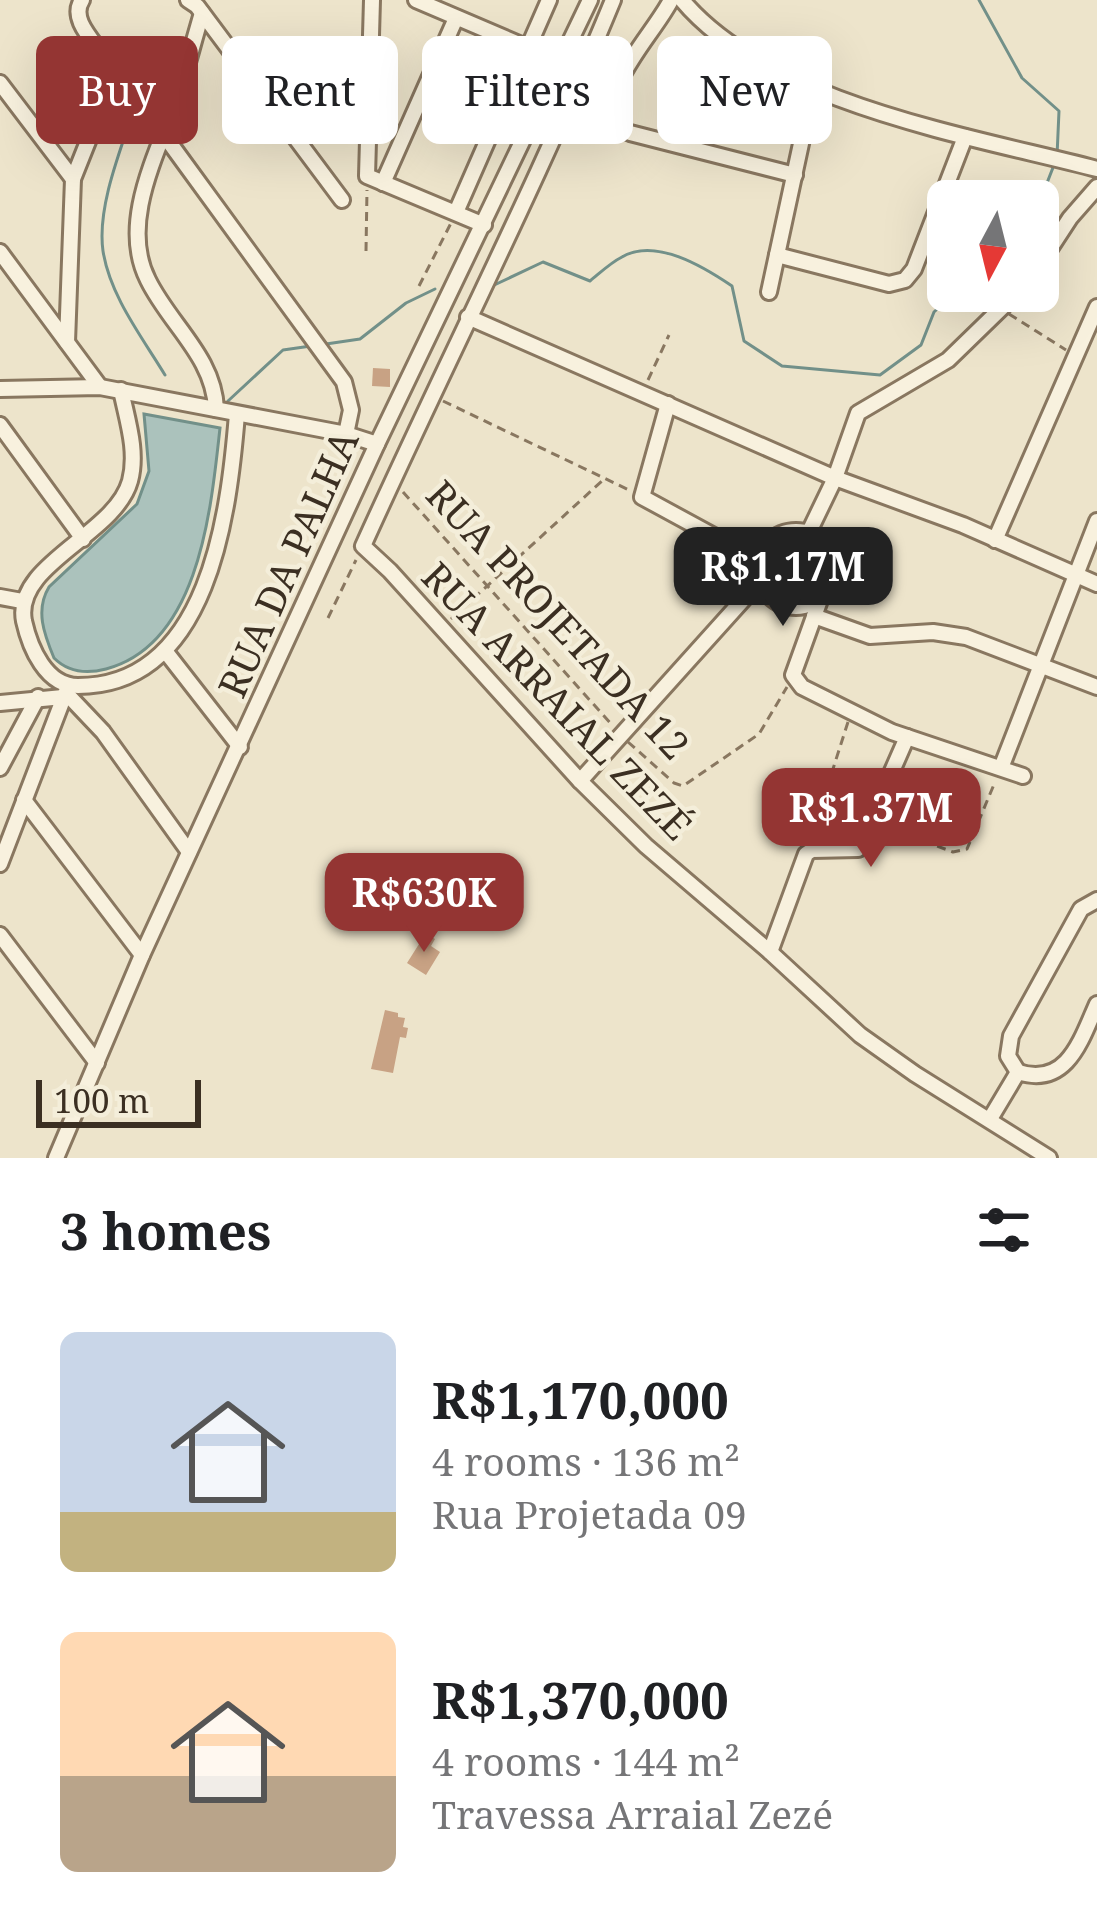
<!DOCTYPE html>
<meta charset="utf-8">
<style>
:root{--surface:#fff;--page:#f6f6f6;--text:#202124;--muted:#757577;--accent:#943533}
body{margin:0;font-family:"Noto Serif",serif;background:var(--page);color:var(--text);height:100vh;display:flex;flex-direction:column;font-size:45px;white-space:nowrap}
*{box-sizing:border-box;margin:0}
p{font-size:39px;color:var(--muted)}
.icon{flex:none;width:66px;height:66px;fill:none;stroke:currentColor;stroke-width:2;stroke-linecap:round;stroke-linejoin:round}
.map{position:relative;height:1158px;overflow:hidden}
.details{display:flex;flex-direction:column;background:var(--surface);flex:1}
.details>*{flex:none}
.hud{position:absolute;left:36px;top:36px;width:1026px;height:108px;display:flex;gap:24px}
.needle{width:78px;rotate:187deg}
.buttons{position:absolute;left:927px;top:180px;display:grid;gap:24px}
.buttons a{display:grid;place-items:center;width:132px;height:132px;border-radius:18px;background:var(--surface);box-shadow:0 12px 48px #0002;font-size:60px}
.scale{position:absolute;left:36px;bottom:30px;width:165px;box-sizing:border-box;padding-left:12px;border:6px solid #3b2f22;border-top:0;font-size:33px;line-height:42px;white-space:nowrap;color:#3b2f22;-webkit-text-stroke:9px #f4eeda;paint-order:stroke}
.price{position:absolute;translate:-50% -102px;padding:0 27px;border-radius:24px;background:var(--accent);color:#fff;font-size:39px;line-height:78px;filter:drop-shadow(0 3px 6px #0008)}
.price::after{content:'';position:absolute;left:50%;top:72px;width:36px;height:27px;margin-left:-18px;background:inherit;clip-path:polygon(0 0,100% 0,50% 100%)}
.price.active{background:#222;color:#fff}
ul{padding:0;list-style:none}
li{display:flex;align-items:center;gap:36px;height:300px;padding:0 60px}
li span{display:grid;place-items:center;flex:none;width:336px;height:240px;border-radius:18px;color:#555}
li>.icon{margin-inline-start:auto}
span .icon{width:144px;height:144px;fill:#fffc;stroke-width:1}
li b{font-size:51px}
h2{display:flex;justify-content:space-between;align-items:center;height:144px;padding:0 60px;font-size:51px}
.chip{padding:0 42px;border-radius:18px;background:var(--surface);box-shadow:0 12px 48px #0002;font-size:42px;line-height:108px}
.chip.active{background:var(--accent);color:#fff}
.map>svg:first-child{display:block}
.water{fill:#abc2bc;stroke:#729089;stroke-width:3}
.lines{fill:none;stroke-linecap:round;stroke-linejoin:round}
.stream{stroke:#729089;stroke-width:3}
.building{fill:#c8a284}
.minor-casing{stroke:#897760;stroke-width:20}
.path{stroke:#897760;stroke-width:3;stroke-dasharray:9 6;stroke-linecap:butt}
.minor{stroke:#f8f1de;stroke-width:14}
.labels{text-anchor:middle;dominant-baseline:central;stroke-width:9;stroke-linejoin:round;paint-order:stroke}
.street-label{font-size:39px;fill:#3b2f22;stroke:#f4eeda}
</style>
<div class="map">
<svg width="1097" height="1158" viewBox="0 0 1097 1158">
<rect width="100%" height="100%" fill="#ede4cb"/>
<path class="water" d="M144,414L220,428C211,508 200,644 106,669C87,674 68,672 54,658C44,634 35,610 49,587L137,504L149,471Z"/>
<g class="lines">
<g class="stream">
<path d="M979,0L1022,78L1059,111L1057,156"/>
<path d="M141,88C127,135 96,202 103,251C110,296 142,337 165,375"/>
<path d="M1038,206L1054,165"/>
<path d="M490,287L543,262L590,281C600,273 610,263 622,257C655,237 704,267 732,286L744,341L782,366L880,375L921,345L934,312L956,291"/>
<path d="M326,344L360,339L406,303L435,289"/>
<path d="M228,401L283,350L311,346"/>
</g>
</g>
<g class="building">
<path d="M373,368L390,369V387L372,386Z"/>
<path d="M426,933L435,939L431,946L440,952L426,975L407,963Z"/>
<path d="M385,1010L398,1013V1017L405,1018L403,1027L408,1028L406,1038L400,1037L393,1073L371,1069Z"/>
</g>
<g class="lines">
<defs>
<g id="minor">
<path d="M188,0L197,6L342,200"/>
<path d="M372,0L367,176L484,225"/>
<path d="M416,0L561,62"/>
<path d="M613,0C537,185 445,364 363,546L390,571L580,781L646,846L770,952L860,1035L915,1074L1049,1158"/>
<path d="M671,0C653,35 603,82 613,125L630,133L795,175"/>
<path d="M682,0C769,104 971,136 1097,169"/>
<path d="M202,13C194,40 187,67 179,93C160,149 118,221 148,280C170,325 214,357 216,409"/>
<path d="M0,83L73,179"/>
<path d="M164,135L344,382L351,410L346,434"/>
<path d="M383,183L456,18"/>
<path d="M457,210L549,0"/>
<path d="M0,252L100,387"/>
<path d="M777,255L889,284L905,280L914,269L965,137"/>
<path d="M1038,267L1070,218L1097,187"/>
<path d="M769,292L813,88"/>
<path d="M468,317L835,478L963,525L1097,584"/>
<path d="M67,342L73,179L114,76C108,51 66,24 82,0"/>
<path d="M0,389L100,387L346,434L377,444"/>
<path d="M121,390C127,420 138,451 130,481C115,535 13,564 24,621C30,648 46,686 78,686C209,686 229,513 237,414"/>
<path d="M668,404L642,497L758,560"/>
<path d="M0,425L83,539"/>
<circle cx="796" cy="569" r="38"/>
<path d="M809,532L835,478L858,413L948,360L1019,291"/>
<path d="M995,540L1097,307"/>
<path d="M0,597L22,601"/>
<path d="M820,600L793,675L802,687L892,732L1023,776"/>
<path d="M814,616L870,636L933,632L966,637L1097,687"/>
<path d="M166,652L240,747"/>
<path d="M66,693L103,732L189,852"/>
<path d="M0,703L63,697"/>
<path d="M0,768L38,697"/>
<path d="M1001,768L1097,521"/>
<path d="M580,781L759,582"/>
<path d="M24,800L142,955"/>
<path d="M0,864L67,689"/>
<path d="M0,935L97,1063"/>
<path d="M770,952L806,854L812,850L858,849L907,737"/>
<path d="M1018,1072L1008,1056L1011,1036L1081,909L1097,900"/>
<path d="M990,1119L1018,1072C1067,1088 1081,1040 1097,1004"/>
<path d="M56,1158L142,955L377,444L590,0"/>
</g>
</defs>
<use href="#minor" class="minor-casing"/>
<g class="path">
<path d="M366,251L367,190"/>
<path d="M419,286L451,223"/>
<path d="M1009,314L1066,350"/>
<path d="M648,380L669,335"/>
<path d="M443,401L629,490"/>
<path d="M403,492L613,726"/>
<path d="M328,618L356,560"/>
<path d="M451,619L603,480"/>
<path d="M848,722L824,797L830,805L861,817"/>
<path d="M628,742L674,783L683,786L759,734L787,687"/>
<path d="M881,825L953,852L967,849L995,782"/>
</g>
<use href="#minor" class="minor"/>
</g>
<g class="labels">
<g class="street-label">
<text transform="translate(287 563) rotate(-66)">RUA DA PALHA</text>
<text transform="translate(559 619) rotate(47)">RUA PROJETADA 12</text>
<text transform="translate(558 700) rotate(46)">RUA ARRAIAL ZEZÉ</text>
</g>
</g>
</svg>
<div class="buttons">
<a><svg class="needle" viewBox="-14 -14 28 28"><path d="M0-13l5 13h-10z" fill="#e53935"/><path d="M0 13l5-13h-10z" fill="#757577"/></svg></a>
</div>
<div class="scale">100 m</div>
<b class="price active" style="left:783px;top:629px">R$1.17M</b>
<b class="price" style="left:871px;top:870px">R$1.37M</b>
<b class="price" style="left:424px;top:955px">R$630K</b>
<div class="hud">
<a class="chip active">Buy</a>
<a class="chip">Rent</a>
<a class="chip">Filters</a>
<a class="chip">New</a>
</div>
</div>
<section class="details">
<h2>3 homes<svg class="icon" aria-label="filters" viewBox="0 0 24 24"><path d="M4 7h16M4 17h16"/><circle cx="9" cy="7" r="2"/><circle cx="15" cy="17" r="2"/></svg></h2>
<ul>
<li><span style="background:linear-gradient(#c9d6e8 75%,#c2b280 0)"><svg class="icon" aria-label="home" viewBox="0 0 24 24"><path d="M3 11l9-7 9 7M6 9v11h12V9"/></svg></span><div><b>R$1,170,000</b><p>4 rooms · 136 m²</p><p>Rua Projetada 09</p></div></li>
<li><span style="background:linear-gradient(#ffd9b3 60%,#b9a48a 0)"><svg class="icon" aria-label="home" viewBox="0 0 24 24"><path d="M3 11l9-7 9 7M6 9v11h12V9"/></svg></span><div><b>R$1,370,000</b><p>4 rooms · 144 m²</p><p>Travessa Arraial Zezé</p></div></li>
</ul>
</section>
